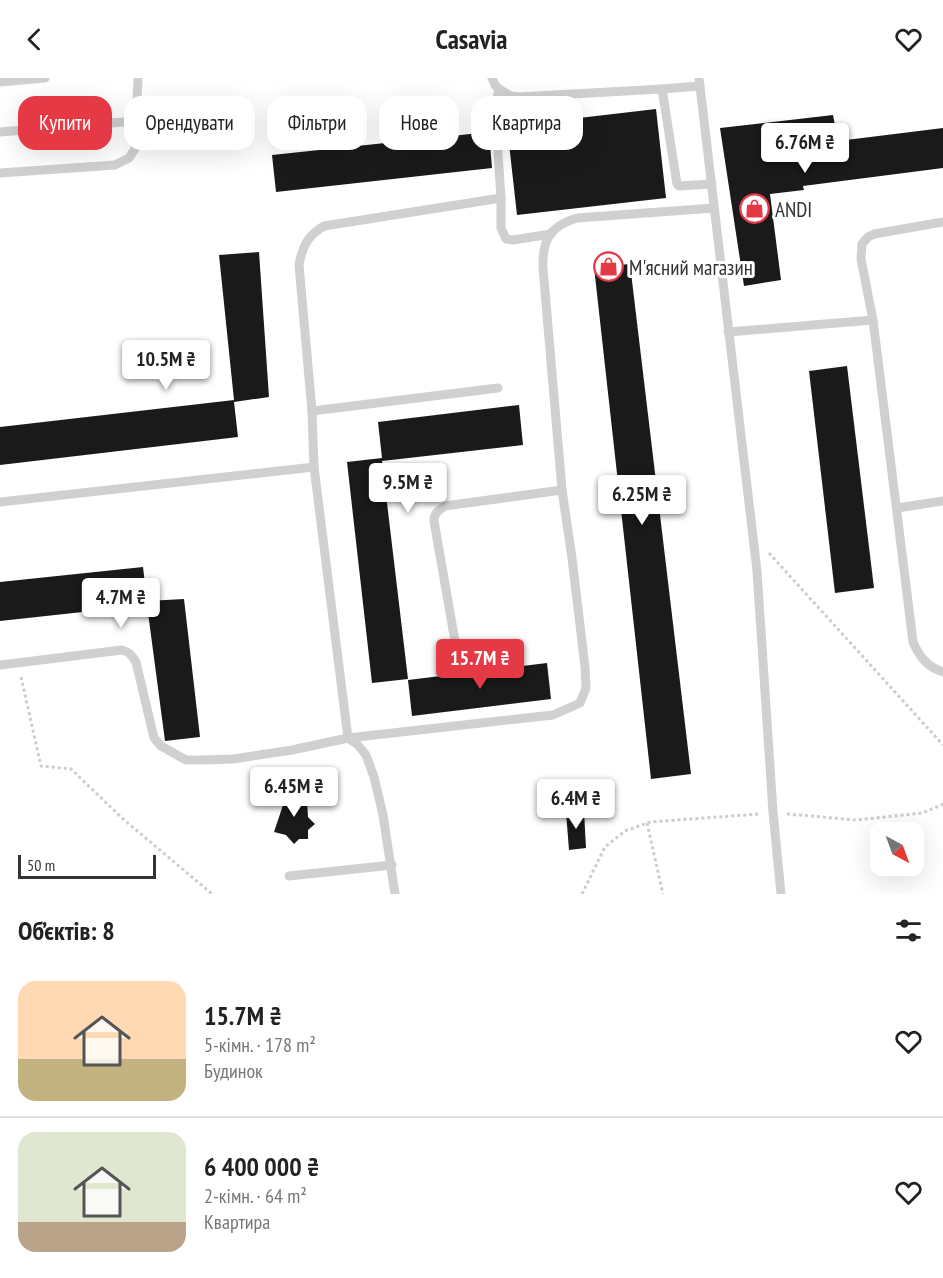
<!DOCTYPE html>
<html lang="uk">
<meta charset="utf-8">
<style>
:root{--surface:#fff;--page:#f6f6f6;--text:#222;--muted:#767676;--line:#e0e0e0;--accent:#e63946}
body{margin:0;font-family:"PT Sans Narrow",sans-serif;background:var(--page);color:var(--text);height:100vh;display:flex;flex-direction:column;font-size:22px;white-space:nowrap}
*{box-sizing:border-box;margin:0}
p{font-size:20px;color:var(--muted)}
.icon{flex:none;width:33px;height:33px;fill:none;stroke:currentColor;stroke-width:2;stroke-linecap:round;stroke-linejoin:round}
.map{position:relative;height:816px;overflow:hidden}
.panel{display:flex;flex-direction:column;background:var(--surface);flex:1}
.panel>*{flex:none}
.banner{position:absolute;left:18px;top:18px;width:600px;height:54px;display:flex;gap:12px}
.needle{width:39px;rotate:139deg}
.buttons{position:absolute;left:870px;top:744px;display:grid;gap:12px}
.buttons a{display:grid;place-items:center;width:54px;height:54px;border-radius:12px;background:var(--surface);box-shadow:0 6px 24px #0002;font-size:30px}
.scale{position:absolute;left:18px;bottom:15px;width:138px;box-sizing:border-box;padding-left:6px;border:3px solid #333;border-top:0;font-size:16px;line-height:21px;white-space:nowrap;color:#333;-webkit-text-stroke:4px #fff;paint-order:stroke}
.price{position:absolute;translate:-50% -51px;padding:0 14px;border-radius:6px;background:#fff;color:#222;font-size:20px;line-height:39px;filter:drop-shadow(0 2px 3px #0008)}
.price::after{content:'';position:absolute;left:50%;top:36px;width:18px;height:14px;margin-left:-9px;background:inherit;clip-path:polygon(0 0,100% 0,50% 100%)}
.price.on{background:var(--accent);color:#fff}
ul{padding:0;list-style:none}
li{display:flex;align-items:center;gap:18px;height:150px;padding:0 18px}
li+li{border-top:2px solid var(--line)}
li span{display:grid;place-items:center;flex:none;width:168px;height:120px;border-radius:18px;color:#555}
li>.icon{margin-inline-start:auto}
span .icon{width:72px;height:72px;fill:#fffc;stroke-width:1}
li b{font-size:26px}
h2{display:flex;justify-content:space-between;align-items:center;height:72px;padding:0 18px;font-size:26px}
.chip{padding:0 21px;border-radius:18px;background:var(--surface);box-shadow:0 6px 24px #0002;font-size:21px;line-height:54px}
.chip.on{background:var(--accent);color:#fff}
header{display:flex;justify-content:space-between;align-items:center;height:78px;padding:0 18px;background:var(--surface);font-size:27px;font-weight:700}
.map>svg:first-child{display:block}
.building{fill:#1a1a1a}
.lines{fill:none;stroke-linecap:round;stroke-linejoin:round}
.path{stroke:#cdcdcd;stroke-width:3;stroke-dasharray:3 3;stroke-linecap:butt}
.service{stroke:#d0d0d0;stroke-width:9}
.labels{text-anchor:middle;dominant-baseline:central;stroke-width:6;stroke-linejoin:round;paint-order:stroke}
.poi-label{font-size:21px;fill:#333;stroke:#fff;text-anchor:start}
</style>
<header><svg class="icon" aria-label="back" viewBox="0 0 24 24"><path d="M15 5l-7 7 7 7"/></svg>Casavia<svg class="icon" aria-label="heart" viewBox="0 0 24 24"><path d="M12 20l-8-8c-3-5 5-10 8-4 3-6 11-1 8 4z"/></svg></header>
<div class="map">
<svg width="943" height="816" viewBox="0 0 943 816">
<rect width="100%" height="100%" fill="#fff"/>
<g class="building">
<path d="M560,24L562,42L656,31L666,120L517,137L505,30Z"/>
<path d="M833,37L838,63L943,50V90L803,108L804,112L770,116L781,202L744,208L720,50Z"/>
<path d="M489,54L492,90L276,114L272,77Z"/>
<path d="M259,174L269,319L234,324L238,359L0,387V349L234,322L219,177Z"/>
<path d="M630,186L691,696L651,701L594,189Z"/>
<path d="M847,288L874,510L835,515L809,293Z"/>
<path d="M519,327L523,367L382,383L408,601L372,605L347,384L382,380L378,344Z"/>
<path d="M143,489L147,523L184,521L200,659L165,663L147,527L0,543V504Z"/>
<path d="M547,585L551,621L412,638L408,602Z"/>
<path d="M288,712L307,723L308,739L315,746L308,752V761H299L294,766L286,757L274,754Z"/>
<path d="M584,733L586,770L569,772L566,734Z"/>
</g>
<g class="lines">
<g class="path">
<path d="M769,475L943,667"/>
<path d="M21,599L41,688L71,691L122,740L212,816"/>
<path d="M787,736L856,742L923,735L943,726"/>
<path d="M647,745L663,816"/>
<path d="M582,816L605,769L625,753L650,744L759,736"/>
</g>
<g class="service">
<path d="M699,0L757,493L773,734L781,816"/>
<path d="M0,4L45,0"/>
<path d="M700,8L662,11L677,106L679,108L712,106"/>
<path d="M499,11L511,18L518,19L662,11"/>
<path d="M0,54L136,43"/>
<path d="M0,95L115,87L129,80L135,71L138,0"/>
<path d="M501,120V150L506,161L513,162L551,156"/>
<path d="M943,144L874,156L868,159L862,166L861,181L873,242L913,564C919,578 927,589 943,594"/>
<path d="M728,254L873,242"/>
<path d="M312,333L498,310"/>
<path d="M314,389L312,333L299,187C302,169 308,157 324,148L501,120L495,30L499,11L495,7L492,0"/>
<path d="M0,424L314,389L348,660L553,637L580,625L586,610L585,589L572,480L562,412L543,190C542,162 550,148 577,140L714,130"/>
<path d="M897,430L943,423"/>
<path d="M456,569L434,443C434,435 439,432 445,428L562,412"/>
<path d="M0,587L122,572C130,574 132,578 136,584L154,660L161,668L186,682H203L233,681L292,672L348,660L357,666L366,677L374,699L383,737L395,816"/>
<path d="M289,798L392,787"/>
</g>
</g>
<defs>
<symbol id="shop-ring" viewBox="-11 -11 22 22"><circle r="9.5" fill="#fff" stroke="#e63946" stroke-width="1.5"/><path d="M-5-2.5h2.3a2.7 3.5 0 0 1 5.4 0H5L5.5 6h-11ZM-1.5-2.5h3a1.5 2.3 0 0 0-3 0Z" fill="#e63946"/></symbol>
</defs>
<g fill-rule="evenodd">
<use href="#shop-ring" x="738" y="114" width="33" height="33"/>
<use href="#shop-ring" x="592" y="172" width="33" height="33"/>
</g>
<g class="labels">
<g class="poi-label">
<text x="775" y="131">ANDI</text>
<text x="629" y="189">М'ясний магазин</text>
</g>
</g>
</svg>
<div class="buttons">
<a><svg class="needle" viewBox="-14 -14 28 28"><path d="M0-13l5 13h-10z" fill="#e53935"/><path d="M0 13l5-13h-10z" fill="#767676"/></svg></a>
</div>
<div class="scale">50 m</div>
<b class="price" style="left:805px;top:96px">6.76M ₴</b>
<b class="price" style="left:166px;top:313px">10.5M ₴</b>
<b class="price" style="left:408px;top:436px">9.5M ₴</b>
<b class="price" style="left:642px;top:448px">6.25M ₴</b>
<b class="price" style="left:121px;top:551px">4.7M ₴</b>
<b class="price on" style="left:480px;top:612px">15.7M ₴</b>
<b class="price" style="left:294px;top:740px">6.45M ₴</b>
<b class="price" style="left:576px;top:752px">6.4M ₴</b>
<div class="banner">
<a class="chip on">Купити</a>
<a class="chip">Орендувати</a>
<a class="chip">Фільтри</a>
<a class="chip">Нове</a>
<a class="chip">Квартира</a>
</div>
</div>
<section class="panel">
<h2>Об’єктів: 8<svg class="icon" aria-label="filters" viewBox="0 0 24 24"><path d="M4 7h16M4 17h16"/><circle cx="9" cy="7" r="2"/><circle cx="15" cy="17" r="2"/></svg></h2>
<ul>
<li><span style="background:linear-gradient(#ffd9b3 65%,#c2b280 0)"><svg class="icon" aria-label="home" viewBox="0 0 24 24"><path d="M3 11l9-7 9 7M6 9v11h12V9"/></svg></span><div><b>15.7M ₴</b><p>5-кімн. · 178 m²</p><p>Будинок</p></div><svg class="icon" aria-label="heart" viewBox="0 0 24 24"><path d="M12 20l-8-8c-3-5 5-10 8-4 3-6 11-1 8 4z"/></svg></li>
<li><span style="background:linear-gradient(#dfe7d0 75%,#b9a48a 0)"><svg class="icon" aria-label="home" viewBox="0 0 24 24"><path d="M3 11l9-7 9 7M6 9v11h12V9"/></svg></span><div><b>6 400 000 ₴</b><p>2-кімн. · 64 m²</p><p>Квартира</p></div><svg class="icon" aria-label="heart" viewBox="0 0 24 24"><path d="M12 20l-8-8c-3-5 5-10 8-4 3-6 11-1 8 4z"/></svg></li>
</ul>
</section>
